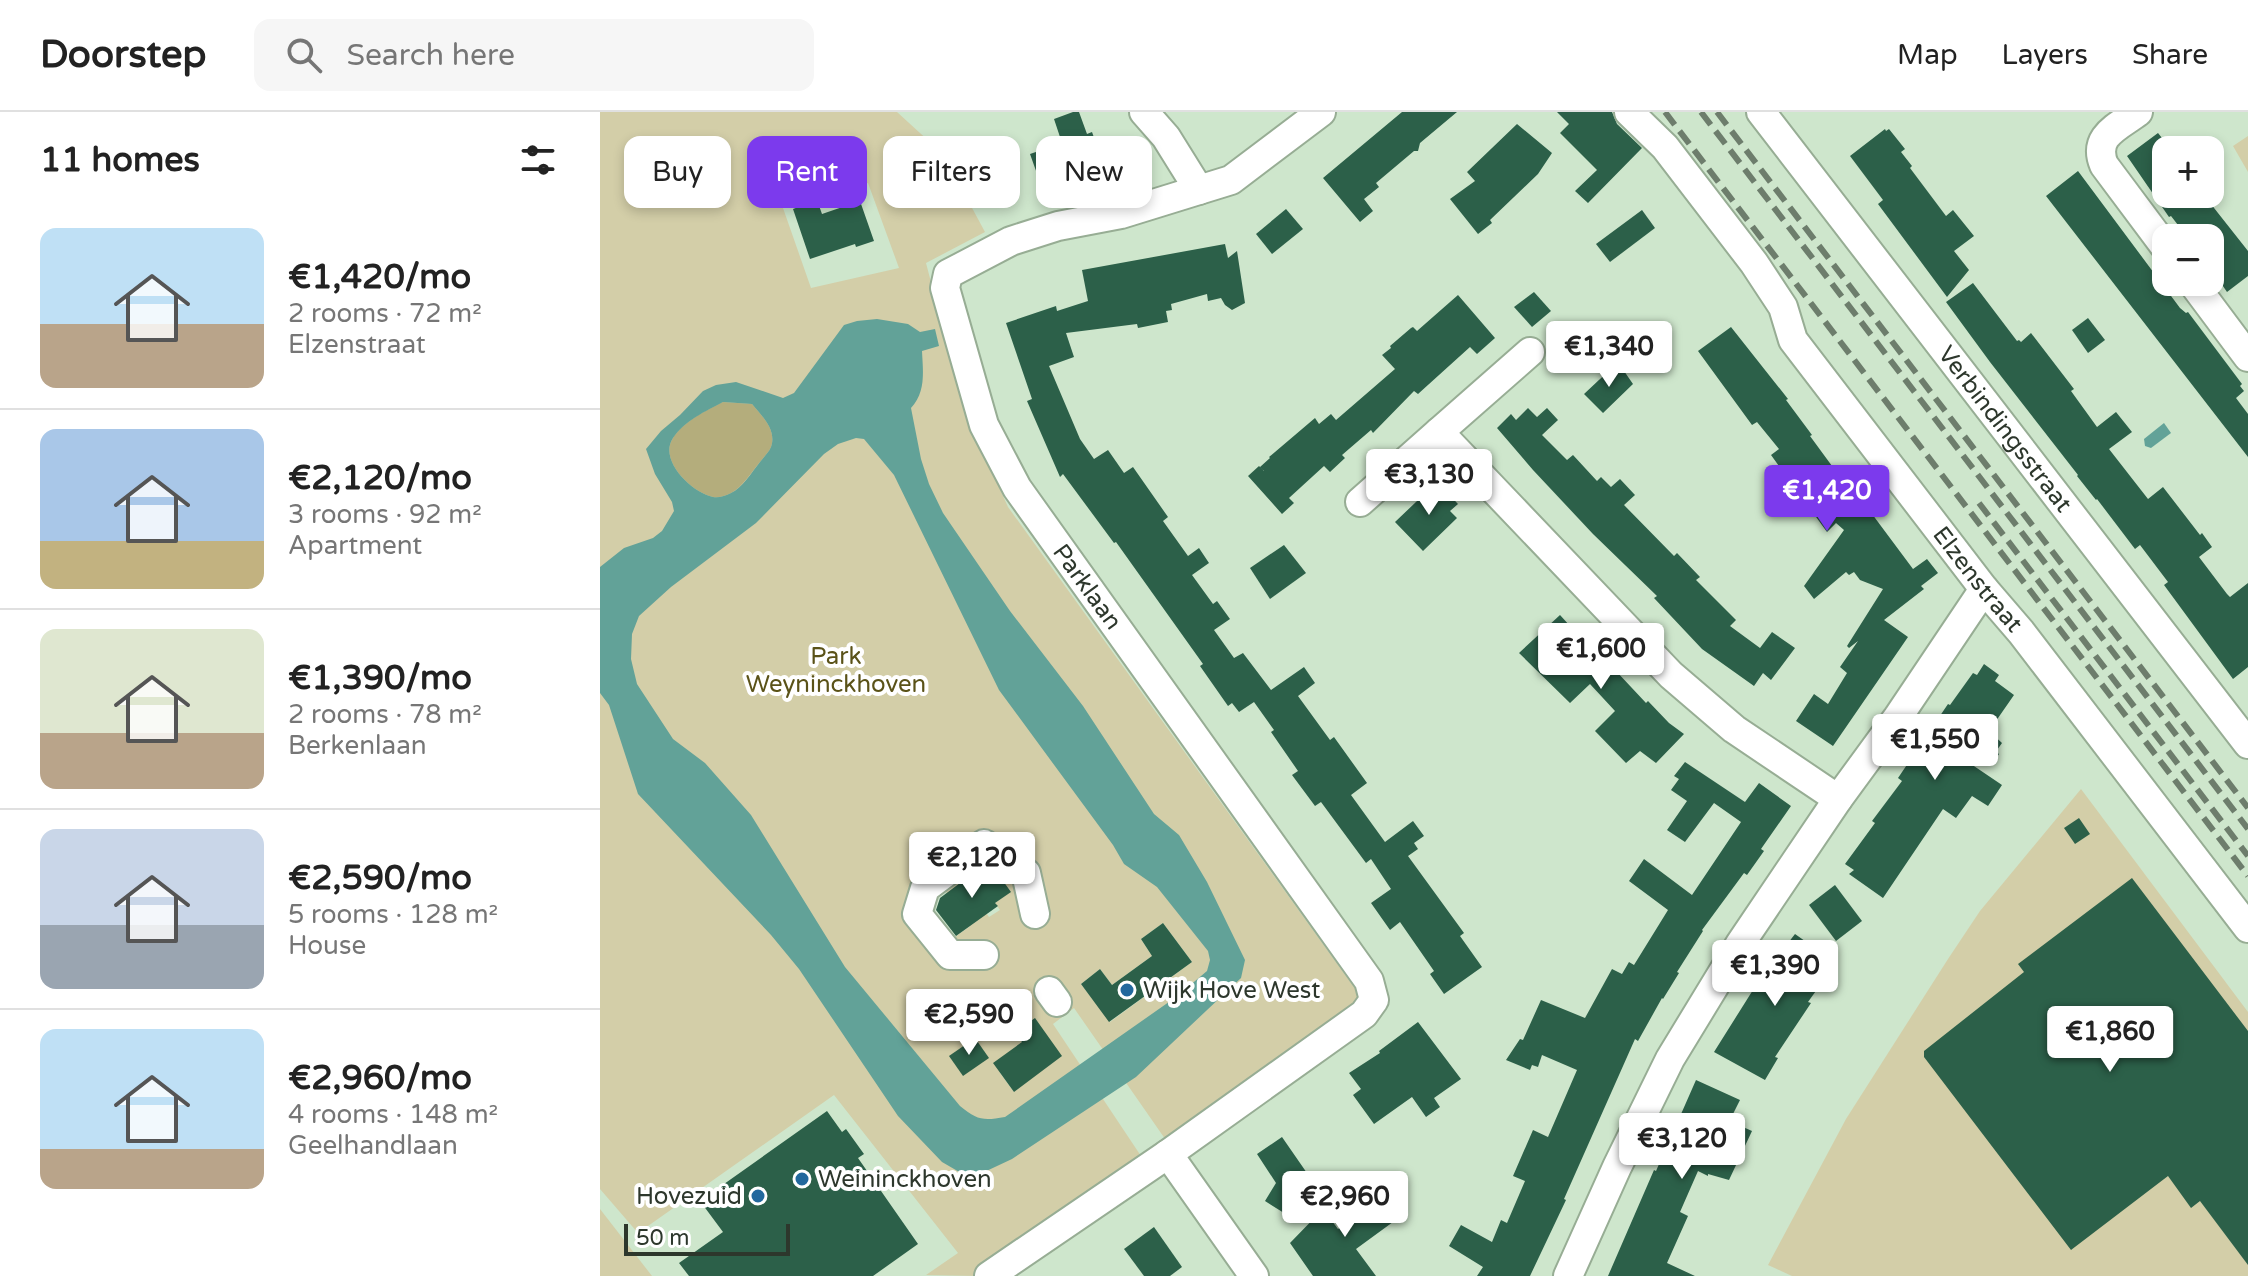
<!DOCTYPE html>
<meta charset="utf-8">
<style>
:root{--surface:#fff;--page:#f6f6f6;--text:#222;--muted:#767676;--line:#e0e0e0;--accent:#7c3aed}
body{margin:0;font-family:"Varela Round",sans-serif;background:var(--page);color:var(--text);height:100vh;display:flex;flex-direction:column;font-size:30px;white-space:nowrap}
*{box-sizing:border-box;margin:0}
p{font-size:26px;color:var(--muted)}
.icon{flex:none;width:44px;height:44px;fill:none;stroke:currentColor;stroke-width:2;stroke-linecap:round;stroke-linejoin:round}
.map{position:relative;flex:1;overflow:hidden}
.panel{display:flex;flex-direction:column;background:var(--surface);width:600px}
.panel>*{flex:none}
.banner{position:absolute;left:24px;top:24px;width:760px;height:72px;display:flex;gap:16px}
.tools{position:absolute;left:1552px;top:24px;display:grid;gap:16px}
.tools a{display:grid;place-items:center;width:72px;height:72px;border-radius:16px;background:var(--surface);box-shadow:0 4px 12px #0003;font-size:40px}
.scale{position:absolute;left:24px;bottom:20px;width:166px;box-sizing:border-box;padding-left:8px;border:4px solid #2d372c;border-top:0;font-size:22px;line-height:28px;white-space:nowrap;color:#2d372c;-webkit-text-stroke:6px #fff;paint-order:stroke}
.price{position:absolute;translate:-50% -68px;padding:0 18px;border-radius:8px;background:#fff;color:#222;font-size:26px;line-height:52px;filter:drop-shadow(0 2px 4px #0008)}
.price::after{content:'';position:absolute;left:50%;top:48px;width:24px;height:18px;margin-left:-12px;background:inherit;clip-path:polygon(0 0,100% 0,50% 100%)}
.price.active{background:var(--accent);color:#fff}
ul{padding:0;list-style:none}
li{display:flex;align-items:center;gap:24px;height:200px;padding:0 40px}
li+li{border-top:2px solid var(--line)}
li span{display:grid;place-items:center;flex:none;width:224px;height:160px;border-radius:16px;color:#555}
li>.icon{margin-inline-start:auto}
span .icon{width:96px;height:96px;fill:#fffc;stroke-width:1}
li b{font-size:34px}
h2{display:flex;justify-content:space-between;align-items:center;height:96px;padding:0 40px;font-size:34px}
.chip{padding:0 28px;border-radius:16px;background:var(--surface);box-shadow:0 4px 12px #0003;font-size:28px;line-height:72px}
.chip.active{background:var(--accent);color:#fff}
header{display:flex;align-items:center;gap:48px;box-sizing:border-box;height:112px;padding:0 40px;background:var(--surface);border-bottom:2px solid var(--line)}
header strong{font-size:38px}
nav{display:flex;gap:44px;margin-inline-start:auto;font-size:28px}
.search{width:560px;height:72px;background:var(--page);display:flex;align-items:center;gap:20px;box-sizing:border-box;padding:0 28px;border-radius:16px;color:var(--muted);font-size:30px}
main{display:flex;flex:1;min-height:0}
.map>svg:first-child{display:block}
.green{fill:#d3cea8;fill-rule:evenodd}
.forest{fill:#b4ad7c}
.water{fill:#62a298;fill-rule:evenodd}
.building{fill:#2c6049}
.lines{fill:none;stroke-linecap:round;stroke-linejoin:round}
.minor-casing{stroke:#97ad94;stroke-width:32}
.minor{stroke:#fff;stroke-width:28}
.rail{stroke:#6d7d6c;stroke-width:6;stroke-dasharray:16 8;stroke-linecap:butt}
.poi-dot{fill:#22689d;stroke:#fff;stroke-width:3}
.labels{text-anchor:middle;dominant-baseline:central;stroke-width:8;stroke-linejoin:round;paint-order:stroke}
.street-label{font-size:24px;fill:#2d372c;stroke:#fff}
.park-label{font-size:24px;fill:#5a5218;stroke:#fff}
.poi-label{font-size:24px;fill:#2d372c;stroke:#fff;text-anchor:start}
</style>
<header>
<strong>Doorstep</strong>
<div class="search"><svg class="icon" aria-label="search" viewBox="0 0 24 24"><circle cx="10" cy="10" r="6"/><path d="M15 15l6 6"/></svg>Search here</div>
<nav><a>Map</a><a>Layers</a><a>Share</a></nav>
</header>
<main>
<section class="panel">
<h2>11 homes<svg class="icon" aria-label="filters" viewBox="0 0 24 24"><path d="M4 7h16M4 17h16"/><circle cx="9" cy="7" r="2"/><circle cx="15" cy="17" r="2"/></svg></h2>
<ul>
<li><span style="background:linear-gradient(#bfe0f5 60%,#b9a48a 0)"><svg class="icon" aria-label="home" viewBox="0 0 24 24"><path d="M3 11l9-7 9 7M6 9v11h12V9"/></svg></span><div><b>€1,420/mo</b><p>2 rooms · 72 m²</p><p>Elzenstraat</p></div></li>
<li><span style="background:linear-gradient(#a9c7e8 70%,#c2b280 0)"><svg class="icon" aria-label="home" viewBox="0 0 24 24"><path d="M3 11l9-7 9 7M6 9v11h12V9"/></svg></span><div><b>€2,120/mo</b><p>3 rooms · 92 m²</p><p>Apartment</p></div></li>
<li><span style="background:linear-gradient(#dfe7d0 65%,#b9a48a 0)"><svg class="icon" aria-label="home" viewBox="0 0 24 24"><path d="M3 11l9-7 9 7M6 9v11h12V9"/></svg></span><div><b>€1,390/mo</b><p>2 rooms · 78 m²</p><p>Berkenlaan</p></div></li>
<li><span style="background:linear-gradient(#c9d6e8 60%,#9aa5b1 0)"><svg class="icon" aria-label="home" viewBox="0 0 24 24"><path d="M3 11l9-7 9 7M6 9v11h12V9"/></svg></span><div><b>€2,590/mo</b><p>5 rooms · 128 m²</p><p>House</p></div></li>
<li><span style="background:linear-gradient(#bfe0f5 75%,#b9a48a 0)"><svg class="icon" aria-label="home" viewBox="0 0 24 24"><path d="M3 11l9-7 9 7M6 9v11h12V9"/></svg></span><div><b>€2,960/mo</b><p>4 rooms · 148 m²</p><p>Geelhandlaan</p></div></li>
</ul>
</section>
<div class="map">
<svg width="1648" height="1164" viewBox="0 0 1648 1164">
<rect width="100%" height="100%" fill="#cee6cc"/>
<g class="green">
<path d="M0,0H297L343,42L385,120L326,151L365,300L408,395L764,889L570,1034L474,896L453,912L545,1050L379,1164L326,1163L358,1141L234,983L38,1121L0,1077ZM268,71L299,156L211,176L183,96ZM370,752L378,762L391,753L410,779L395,791L400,798L389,805L384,798L369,815L352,827L325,791L343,777L348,782L363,771L357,762ZM563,811L592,850L510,910L481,872L500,857L512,873L552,844L541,827ZM435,906L414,980L400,961L411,952L422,930L415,920Z"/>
<path d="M1648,24V60L1633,34Z"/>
<path d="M1481,677L1648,900V1164H1192L1168,1153L1246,1007L1348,847L1380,799Z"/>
<path d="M0,1097L52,1164H0Z"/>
</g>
<path class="forest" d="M123,290L152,292C162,304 177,318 171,335C169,340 163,346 160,350C152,359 142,376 131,381C125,384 119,386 113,385C92,381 58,348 73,326C83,310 106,298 123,290Z"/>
<g class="water">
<path d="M277,207L308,212L320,220L335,217L339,234L322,239C323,260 326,280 311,296L321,347L329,372L343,401L410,499L483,594L554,702L579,723L607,770L645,848L641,866L536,965L412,1047L380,1062L361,1061L342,1050L298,1004L199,857L171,823L38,682L9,593L0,581V455L24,436L53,426L62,419L74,399L72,390L55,362L46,337L61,319L80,303L103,279L116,273L136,270L183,286L194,281L244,213L257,209ZM123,290L152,292C162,304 177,318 171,335C169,340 163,346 160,350C152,360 142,376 131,381C125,384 119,386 113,385C92,381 58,348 73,326C84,309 106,299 123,290ZM256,326L264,327L294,363L399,578L513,733L524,752L557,775L608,839L610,848L607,859L576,885L405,1005C383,1009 377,1008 360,994L245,855L151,703L105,651L73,627L37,572L31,547L32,522L39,504L71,475L156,411L224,342L238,332Z"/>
<path d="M1564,311L1571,321L1551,336L1545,334L1544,327Z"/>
</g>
<g class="building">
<path d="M473,0H479L487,22L492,20L502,48L440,70L430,42L462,31L454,7Z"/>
<path d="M802,0H857L820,31L818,39H814L776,71L779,75L764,87L773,99L760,110L723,66Z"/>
<path d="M957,0H1012L1017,12L1042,36L988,91L975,79L997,58L960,21L969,12Z"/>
<path d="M917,12L952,41L938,62L890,108L892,111L878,122L850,87L875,69L867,60Z"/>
<path d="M1285,17L1286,19L1289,17L1305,37L1301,40L1312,54L1310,56L1346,104L1353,98L1374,124L1354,139L1369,158L1347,185L1278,92L1283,88L1250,44Z"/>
<path d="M1558,21L1566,31V82H1603L1648,139V164L1627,180L1610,155V126H1588L1571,104L1569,105L1527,44Z"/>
<path d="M1478,59L1580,196L1586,201L1588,200L1642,272L1640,274L1644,279L1636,286L1648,302V345L1446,84Z"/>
<path d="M217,88L222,102L260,89L274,129L256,135L255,132L210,147L193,97Z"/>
<path d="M686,97L703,117L672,142L656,122Z"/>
<path d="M1042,98L1055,116L1010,150L996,132Z"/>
<path d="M625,132L628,146L637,139L645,191L632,198L625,193L621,186L608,189L607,182L571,192L572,198L566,199L568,210L538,216L537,212L466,221L474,245L449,254L480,327L494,347L508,338L524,361L533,355L568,405L563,409L588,444L599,436L609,451L592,463L613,492L617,489L630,507L614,518L634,546L643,541L671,578L704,555L715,571L698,584L730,628L734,625L767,671L751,683L785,730L813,709L824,724L814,731L818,737L808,744L864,821L860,824L882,855L844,882L830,862L834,859L800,810L790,818L771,791L791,777L771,747L766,751L721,690L715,694L692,663L698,659L671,620L674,618L654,590L639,600L632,591L628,594L600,554L603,552L516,430L514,431L463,362L460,365L427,289L432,287L406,211L456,194L457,199L488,189L482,158Z"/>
<path d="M1373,171L1417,229L1419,228L1421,230L1431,221L1474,277L1471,279L1497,315L1516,300L1532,320L1509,337L1548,387L1563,375L1600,423L1602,421L1612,435L1599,445L1627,482L1630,485L1648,471V555L1633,567L1578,492L1564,473L1568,470L1540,433L1535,437L1497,387L1496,388L1477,364L1478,363L1390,250L1346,190Z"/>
<path d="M934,180L951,199L932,215L914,195Z"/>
<path d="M858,183L895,226L877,242L870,235L818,282L814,279L773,321L771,318L742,343L745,346L730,360L724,354L689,386L694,391L682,402L648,364L659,354L664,359L660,355L670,346L669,345L715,306L719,312L731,302L736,308L795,257L782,243L791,236L790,234L811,216L813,215L817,219Z"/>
<path d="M1488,206L1505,228L1488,241L1472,218Z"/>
<path d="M1131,215L1188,287L1186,288L1212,323L1210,324L1243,369L1246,367L1313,457L1327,447L1338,461L1321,474L1324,477L1284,508L1308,525L1233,634L1196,609L1214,582L1228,592L1247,561L1240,555L1258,529L1249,536L1247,534L1283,477L1260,468L1254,460L1249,463L1246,460L1214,487L1204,474L1244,418L1236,411L1227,420L1171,343L1179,337L1157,310L1152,313L1098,239Z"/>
<path d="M1015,253L1022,260L1024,259L1033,272L1003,301L984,282Z"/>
<path d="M928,296L937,305L947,296L958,308L942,323L967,348L973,343L997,369L1001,365L1011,375L1020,367L1035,383L1024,393L1074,444L1077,441L1100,465L1096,468L1136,508L1130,514L1160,536L1172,520L1195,536L1171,568L1163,561L1154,574L1102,537L1054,486L1057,484L993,422L933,358L897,316L911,302L916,308Z"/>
<path d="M837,370L858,392L850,399L857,406L823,439L795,410Z"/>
<path d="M684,433L706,461L670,487L650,456Z"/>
<path d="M960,503L970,514L972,512L1046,591L1048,589L1069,611L1084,622L1056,651L1040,639L1026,651L995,619L1015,599L990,572L970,591L919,541Z"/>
<path d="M1384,552L1399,563L1395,569L1414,583L1389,619L1402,631L1397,638L1399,643L1368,650L1402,673L1388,694L1372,684L1356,706L1343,697L1283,786L1249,762L1254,758L1245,752L1275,711L1272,709L1302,669L1298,666L1348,592L1350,593L1373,561L1377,563Z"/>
<path d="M1085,650L1145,690L1159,671L1191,694L1161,737L1164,739L1147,763L1144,761L1102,818L1103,819L1077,860L1079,861L1063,887L1062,886L1038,929L1035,927L964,1087L966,1088L930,1164H877L883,1155L849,1134L861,1113L892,1130L901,1108L907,1111L925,1069L913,1064L933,1018L948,1025L977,958L942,943L938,955L932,953L930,958L906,948L920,927L923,928L941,888L985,906L1012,857L1022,862L1029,850L1034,853L1068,798L1029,769L1044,747L1092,783L1141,710L1114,691L1085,730L1067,718L1087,689L1071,678L1079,667L1074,664Z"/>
<path d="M1479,706L1490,722L1475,732L1464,716Z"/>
<path d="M387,755L398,762L411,780L395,791L398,794L356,824L336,798L340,786L376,759L378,762Z"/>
<path d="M1532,766L1648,919V1153L1600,1089L1591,1096L1568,1064L1471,1138L1324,945V939L1424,860L1418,852Z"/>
<path d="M1235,773L1262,809L1236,829L1209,793Z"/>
<path d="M563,811L592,850L509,910L481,872L500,857L512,873L552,844L541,827Z"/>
<path d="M1195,822L1236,851L1208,890L1211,891L1175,945L1178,946L1165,968L1114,940L1158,870Z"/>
<path d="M435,906L462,944L414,980L393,951L422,930L415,920Z"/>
<path d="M818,910L861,967L834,986L840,995L826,1005L812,985L774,1012L753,983L761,977L749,961L780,941L779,939Z"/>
<path d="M375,926L389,946L363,964L349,944Z"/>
<path d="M1096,968L1140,988L1132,1004L1145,1010L1143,1015L1152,1019L1129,1068L1108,1062V1064L1098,1059L1080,1100L1088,1104L1067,1151L1095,1164H1008L1054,1058L1056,1059Z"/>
<path d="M227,999L242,1020L246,1017L264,1042L258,1046L318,1132L273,1164H89L79,1151L123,1120L100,1089Z"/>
<path d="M682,1025L709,1064L684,1101L665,1089L676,1071L657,1042Z"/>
<path d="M793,1078L808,1099L756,1137L776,1164H713L690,1131L723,1097L738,1117Z"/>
<path d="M554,1115L582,1155L570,1164H544L524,1137Z"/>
</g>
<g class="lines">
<defs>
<g id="minor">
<path d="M544,0L566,25L599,78"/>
<path id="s1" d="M1029,0L1065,35L1154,151L1183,195L1193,228L1384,477L1421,520L1648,816"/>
<path id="s2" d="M1161,0L1648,632"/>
<path d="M1538,0C1518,15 1492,24 1504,53L1566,136"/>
<path d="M1592,170L1648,245"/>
<path d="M839,320L930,240"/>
<path d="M760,390L839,320L1071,563L1134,617L1238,687"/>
<path d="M384,843H350L317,802L325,776L384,732L426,761L435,802"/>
<path d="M449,879L457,890"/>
<path d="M568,1042L654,1164"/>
<path d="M389,1164L568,1042L764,902L774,888L769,869L417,376L384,313L345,176L348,162L411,129L458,114L521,102L631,68L721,0"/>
<path d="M968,1164L1017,1055L1070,947L1140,832L1238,687L1298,605L1384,477"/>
</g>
</defs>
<use href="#minor" class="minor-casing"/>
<use href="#minor" class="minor"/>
<g class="rail">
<path d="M1065,0L1648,764"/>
<path d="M1101,0L1648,717"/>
<path d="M1117,0L1648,696"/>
<path d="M1379,391L1648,744"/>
</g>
</g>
<g class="poi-dot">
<circle cx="527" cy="878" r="8"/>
<circle cx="202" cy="1067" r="8"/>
<circle cx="158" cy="1084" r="8"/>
</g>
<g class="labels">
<g class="street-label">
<text stroke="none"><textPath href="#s2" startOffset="400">Verbindingsstraat</textPath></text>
<text stroke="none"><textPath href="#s1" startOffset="586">Elzenstraat</textPath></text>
<text transform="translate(487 475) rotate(54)">Parklaan</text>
</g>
<g class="park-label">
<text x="236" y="544">Park<tspan x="236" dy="28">Weyninckhoven</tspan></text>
</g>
<g class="poi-label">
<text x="543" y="878">Wijk Hove West</text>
<text x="218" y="1067">Weininckhoven</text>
<text x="142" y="1084" text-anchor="end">Hovezuid</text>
</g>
</g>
</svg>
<div class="tools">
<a>+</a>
<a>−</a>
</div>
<div class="scale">50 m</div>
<b class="price" style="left:1009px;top:277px">€1,340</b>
<b class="price" style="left:829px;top:405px">€3,130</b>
<b class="price active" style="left:1227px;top:421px">€1,420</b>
<b class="price" style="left:1001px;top:579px">€1,600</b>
<b class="price" style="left:1335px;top:670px">€1,550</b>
<b class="price" style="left:372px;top:788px">€2,120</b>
<b class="price" style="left:1175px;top:896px">€1,390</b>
<b class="price" style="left:369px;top:945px">€2,590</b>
<b class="price" style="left:1510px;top:962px">€1,860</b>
<b class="price" style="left:1082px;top:1069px">€3,120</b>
<b class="price" style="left:745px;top:1127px">€2,960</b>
<div class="banner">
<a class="chip">Buy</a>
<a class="chip active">Rent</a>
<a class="chip">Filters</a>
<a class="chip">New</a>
</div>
</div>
</main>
